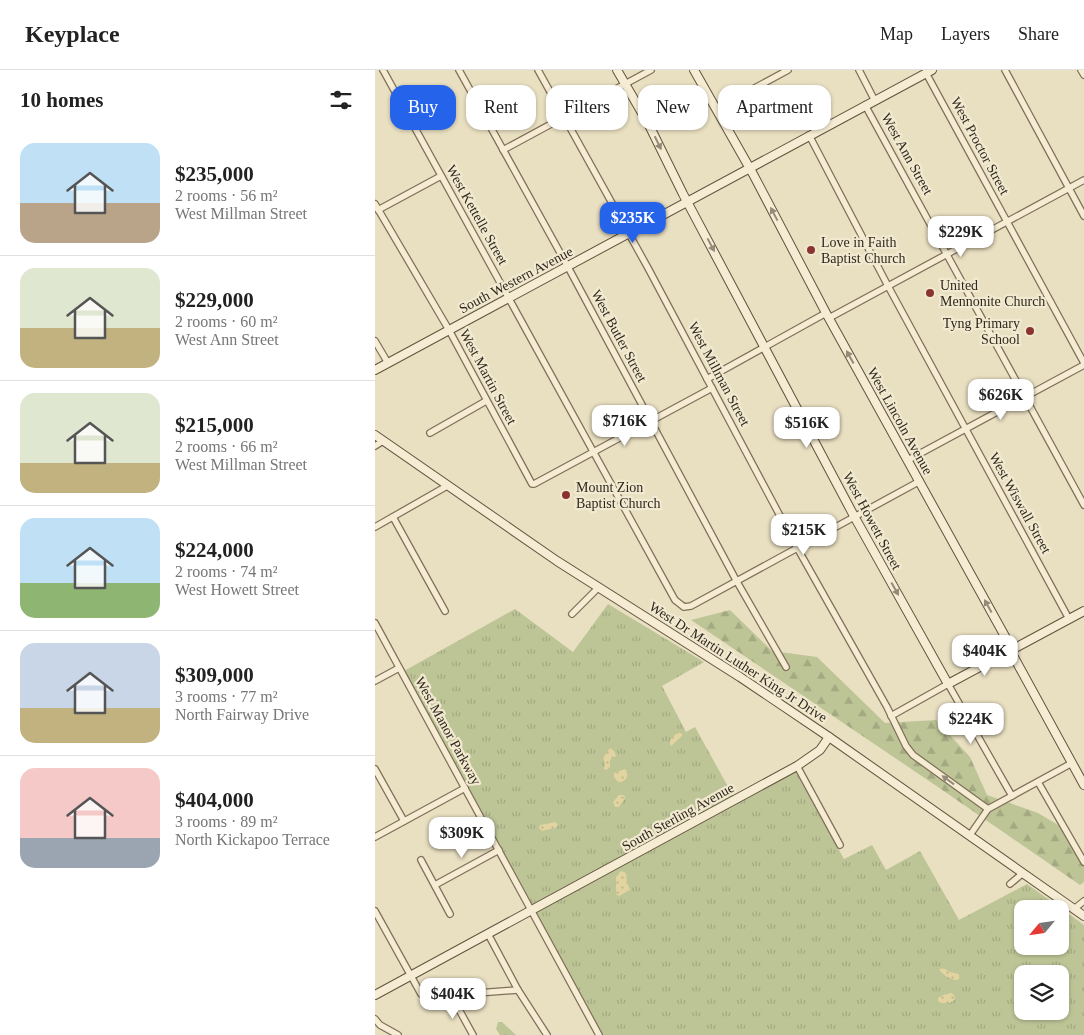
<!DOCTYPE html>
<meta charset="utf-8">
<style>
:root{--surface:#fff;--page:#f2f2f2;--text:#222;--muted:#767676;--line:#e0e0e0;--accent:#2563eb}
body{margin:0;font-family:Georgia,serif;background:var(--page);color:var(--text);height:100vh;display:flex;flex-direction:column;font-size:19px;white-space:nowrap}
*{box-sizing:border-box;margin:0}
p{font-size:16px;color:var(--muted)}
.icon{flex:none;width:28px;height:28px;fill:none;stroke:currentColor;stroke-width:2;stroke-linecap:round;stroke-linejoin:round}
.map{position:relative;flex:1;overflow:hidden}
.sheet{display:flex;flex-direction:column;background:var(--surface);width:375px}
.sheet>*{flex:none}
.banner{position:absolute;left:15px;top:15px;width:475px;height:45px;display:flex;gap:10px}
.needle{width:32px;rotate:241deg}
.controls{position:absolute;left:639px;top:830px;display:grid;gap:10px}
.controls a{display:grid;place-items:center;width:55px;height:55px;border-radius:10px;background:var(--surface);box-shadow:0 1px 4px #0004;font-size:25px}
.price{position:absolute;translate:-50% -42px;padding:0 11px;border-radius:10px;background:#fff;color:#222;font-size:16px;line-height:32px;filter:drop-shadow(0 1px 2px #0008)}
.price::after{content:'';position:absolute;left:50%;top:30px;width:15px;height:11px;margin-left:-8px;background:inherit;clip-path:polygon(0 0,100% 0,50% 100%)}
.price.active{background:var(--accent);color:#fff}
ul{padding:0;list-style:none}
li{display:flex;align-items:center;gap:15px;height:125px;padding:0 20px}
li+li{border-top:1px solid var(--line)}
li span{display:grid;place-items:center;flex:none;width:140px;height:100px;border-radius:15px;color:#555}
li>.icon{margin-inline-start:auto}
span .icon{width:60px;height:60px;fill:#fffc;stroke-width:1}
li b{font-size:21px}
h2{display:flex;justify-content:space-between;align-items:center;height:60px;padding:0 20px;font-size:21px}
.pill{padding:0 18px;border-radius:15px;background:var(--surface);box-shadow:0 1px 4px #0004;font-size:18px;line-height:45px}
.pill.active{background:var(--accent);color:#fff}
header{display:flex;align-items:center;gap:30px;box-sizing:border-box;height:70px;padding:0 25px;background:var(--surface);border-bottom:1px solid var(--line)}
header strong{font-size:24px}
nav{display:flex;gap:28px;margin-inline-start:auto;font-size:18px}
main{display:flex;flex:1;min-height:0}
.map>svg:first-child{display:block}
.grass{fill:url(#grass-tufts);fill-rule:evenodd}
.forest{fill:url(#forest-firs)}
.sand{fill:url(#sand-dots)}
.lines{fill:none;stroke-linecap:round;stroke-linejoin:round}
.street-casing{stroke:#80705a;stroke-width:8}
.secondary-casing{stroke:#62523e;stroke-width:10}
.street{stroke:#f5ecd3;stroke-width:5.5}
.secondary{stroke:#f5ecd3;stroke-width:8}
.oneway{fill:#938a78}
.poi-dot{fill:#893430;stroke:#f1e9d0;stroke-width:2}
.labels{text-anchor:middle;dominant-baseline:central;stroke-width:4.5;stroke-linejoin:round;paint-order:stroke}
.street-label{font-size:14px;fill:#31281d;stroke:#f1e9d0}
.poi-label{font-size:14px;fill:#31281d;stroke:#f1e9d0;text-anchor:start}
</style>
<header>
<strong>Keyplace</strong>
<nav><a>Map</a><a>Layers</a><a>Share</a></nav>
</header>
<main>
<section class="sheet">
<h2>10 homes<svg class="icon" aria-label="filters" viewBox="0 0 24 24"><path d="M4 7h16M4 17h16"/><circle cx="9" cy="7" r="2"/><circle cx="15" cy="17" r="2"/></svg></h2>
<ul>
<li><span style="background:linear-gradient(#bfe0f5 60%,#b9a48a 0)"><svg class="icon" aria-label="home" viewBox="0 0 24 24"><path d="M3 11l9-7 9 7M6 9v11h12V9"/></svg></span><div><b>$235,000</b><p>2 rooms · 56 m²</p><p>West Millman Street</p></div></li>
<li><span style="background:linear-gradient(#dfe7d0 60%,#c2b280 0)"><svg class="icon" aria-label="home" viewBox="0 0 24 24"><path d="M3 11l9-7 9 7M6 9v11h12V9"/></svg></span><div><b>$229,000</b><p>2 rooms · 60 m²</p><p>West Ann Street</p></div></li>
<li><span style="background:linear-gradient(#dfe7d0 70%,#c2b280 0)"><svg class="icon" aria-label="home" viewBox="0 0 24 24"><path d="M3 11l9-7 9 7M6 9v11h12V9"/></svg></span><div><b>$215,000</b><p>2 rooms · 66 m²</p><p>West Millman Street</p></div></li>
<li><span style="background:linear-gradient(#bfe0f5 65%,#8fb573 0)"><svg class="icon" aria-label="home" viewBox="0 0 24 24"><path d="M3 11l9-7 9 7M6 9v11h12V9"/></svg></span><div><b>$224,000</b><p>2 rooms · 74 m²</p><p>West Howett Street</p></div></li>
<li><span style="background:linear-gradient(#c9d6e8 65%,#c2b280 0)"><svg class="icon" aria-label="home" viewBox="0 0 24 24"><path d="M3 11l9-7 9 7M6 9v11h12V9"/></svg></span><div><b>$309,000</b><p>3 rooms · 77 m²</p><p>North Fairway Drive</p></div></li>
<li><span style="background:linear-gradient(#f6c9c9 70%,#9aa5b1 0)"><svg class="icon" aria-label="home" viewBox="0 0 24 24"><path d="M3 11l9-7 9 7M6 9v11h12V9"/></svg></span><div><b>$404,000</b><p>3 rooms · 89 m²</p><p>North Kickapoo Terrace</p></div></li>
</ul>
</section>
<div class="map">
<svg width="709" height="965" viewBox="0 0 709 965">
<defs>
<pattern id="grass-tufts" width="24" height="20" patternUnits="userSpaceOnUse" patternTransform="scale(1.25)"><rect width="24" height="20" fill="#bdc596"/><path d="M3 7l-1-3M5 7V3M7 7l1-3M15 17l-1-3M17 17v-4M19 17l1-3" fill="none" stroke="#a3a981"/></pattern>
<pattern id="forest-firs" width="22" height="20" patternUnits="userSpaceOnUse" patternTransform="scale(1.25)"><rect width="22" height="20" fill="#bdc596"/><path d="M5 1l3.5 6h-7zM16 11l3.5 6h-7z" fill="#a3a981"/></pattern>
<pattern id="sand-dots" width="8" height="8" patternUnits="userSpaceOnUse" patternTransform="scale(1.25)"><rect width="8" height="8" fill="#e2d4a0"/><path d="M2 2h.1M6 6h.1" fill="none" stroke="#c2b689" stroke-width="1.8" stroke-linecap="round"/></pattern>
</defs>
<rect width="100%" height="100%" fill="#e9dfc1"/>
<path class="grass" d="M233,534L329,592L287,616L311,662L320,657L362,733L420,701L469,789L497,775L511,800L545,781L584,850L652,814L709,855V965H228L29,601L140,539L198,582ZM648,839H685V876H648ZM648,904H685V941H648Z"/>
<g class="forest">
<path d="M355,540L397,581L442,587L510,653L561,650L595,687L612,725L663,743L695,762L709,788V812L705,815L560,715L316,550Z"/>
<path d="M123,952H127L141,965H125L121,959Z"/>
</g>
<g class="sand">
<path d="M303,662L307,664V666L296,676L295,674V670Z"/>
<path d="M235,678L239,681L241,686L235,690V697L231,700L229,699L230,693L228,688Z"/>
<path d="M250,699L253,703L251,709L247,712H243L239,707V703Z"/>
<path d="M244,725H249L250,728L244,737H240L238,732Z"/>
<path d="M181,752L183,755L180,758L167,761L164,758L165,755Z"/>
<path d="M246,801L251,803L252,813L255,820L244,826L241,824V807Z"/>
<path d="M568,898L575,902L584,904V909L582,910C576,910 567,905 564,899Z"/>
<path d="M576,923L579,925L580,929L575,933H566L563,931V928L568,925Z"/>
</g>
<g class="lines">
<defs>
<g id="street">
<path d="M8,0L300,530L309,537L316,536L545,411"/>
<path d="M84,0L193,197L361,510L411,597"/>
<path d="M163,0L273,198L420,474L512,637L531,676L538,685L613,739"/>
<path d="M484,0L500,31"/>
<path d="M630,0L709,146"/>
<path d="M706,0L709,5"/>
<path d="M551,3L709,293"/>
<path d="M490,35L709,435"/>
<path d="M341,39L413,0"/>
<path d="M434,65L513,216L694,549"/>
<path d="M128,80L276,0"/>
<path d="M0,134L74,260L157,414H159L337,318"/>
<path d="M3,140L66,106"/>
<path d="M454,248L709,110"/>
<path d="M0,271L13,293"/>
<path d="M332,309L451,243"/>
<path d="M55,363L111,331"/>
<path d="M0,376L8,371"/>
<path d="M533,390L709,295"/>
<path d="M18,447L70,541"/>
<path d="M0,457L72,416"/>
<path d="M197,544L224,517"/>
<path d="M0,553L224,965"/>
<path d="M0,611L24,598"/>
<path d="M516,646L573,614L637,726"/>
<path d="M422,696L465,775"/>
<path d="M0,699L29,751"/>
<path d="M663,712L709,792"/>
<path d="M595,765L613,739L697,693"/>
<path d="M0,767L90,718"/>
<path d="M46,790L75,844"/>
<path d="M635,814L648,803"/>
<path d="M60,815L124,780"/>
<path d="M699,839L709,831"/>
<path d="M0,841L46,924L76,925L143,920"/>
<path d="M113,864L143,920L172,965"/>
<path d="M76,925L98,965"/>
<path d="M0,949L5,955L23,965"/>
</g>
<g id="secondary">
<path d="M242,0L274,55L308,124L479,446L573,614L709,541"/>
<path d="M319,0L378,104L451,243L632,570L635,580L709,715"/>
<path d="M0,300L557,0"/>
<path d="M0,365L182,491L365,607L454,667L709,846"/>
<path d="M0,925L422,696L445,680L454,667"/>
</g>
</defs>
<use href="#street" class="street-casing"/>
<use href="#secondary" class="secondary-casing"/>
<use href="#street" class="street"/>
<use href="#secondary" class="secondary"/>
</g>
<defs><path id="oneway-solid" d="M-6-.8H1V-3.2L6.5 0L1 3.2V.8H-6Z" transform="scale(1.25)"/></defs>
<g class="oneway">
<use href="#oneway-solid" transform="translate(283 73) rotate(64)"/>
<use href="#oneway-solid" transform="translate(399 144) rotate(-118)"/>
<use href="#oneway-solid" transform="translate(336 175) rotate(62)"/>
<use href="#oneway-solid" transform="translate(475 287) rotate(-119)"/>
<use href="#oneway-solid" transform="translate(520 519) rotate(61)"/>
<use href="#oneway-solid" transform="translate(613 536) rotate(-119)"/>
<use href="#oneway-solid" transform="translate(573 710) rotate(-144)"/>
</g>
<g class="poi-dot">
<circle cx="436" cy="180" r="5"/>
<circle cx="555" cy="223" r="5"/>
<circle cx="655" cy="261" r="5"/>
<circle cx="191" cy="425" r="5"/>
</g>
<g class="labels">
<g class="street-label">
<text transform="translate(605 76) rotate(62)">West Proctor Street</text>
<text transform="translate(532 84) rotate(61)">West Ann Street</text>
<text transform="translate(102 145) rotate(61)">West Kettelle Street</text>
<text transform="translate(141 210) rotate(-28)">South Western Avenue</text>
<text transform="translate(244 266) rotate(62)">West Butler Street</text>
<text transform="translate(344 304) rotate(62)">West Millman Street</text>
<text transform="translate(113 307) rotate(62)">West Martin Street</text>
<text transform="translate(525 351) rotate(61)">West Lincoln Avenue</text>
<text transform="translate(645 433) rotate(61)">West Wiswall Street</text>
<text transform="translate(497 451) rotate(62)">West Howett Street</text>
<text transform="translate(363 592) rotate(33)">West Dr Martin Luther King Jr Drive</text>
<text transform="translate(73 661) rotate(61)">West Manor Parkway</text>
<text transform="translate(303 747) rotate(-29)">South Sterling Avenue</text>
</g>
<g class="poi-label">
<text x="446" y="172">Love in Faith<tspan x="446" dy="16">Baptist Church</tspan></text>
<text x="565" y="215">United<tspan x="565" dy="16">Mennonite Church</tspan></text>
<text x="645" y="253" text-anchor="end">Tyng Primary<tspan x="645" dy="16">School</tspan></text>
<text x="201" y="417">Mount Zion<tspan x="201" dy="16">Baptist Church</tspan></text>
</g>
</g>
</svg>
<div class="controls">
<a><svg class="needle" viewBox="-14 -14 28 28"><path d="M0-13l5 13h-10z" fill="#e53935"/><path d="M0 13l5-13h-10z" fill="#767676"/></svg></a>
<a><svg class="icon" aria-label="layers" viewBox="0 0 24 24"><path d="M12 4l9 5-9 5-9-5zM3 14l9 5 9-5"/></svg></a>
</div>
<b class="price active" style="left:258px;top:174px">$235K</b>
<b class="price" style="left:586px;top:188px">$229K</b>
<b class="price" style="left:626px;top:351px">$626K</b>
<b class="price" style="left:250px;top:377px">$716K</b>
<b class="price" style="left:432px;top:379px">$516K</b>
<b class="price" style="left:429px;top:486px">$215K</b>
<b class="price" style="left:610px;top:607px">$404K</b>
<b class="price" style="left:596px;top:675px">$224K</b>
<b class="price" style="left:87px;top:789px">$309K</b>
<b class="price" style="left:78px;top:950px">$404K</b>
<div class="banner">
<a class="pill active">Buy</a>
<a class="pill">Rent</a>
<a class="pill">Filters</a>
<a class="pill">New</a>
<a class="pill">Apartment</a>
</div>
</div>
</main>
